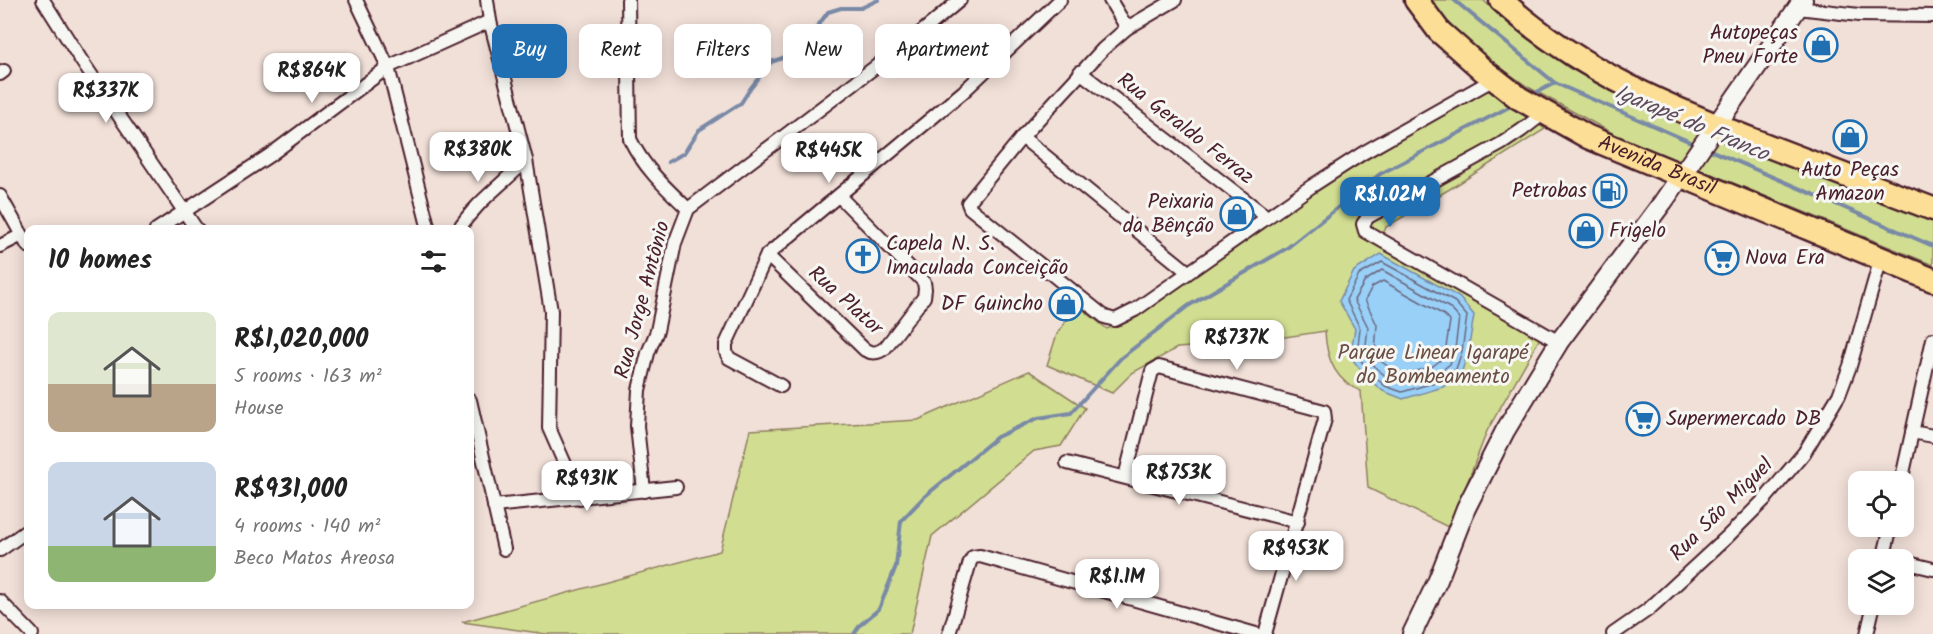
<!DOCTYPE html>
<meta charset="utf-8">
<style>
:root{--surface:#fff;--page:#f2f2f2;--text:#222;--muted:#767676;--accent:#1f6fb2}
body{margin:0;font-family:Kalam,sans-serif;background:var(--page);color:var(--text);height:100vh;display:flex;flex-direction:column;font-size:22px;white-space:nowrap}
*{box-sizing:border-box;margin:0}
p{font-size:20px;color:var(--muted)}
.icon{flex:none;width:33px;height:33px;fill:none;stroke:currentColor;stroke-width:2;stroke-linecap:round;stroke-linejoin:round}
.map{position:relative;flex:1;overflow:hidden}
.panel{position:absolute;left:24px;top:225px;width:450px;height:384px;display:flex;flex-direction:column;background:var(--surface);border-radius:12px;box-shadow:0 3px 15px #0003}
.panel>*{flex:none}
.hud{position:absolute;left:492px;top:24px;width:570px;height:54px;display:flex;gap:12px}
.buttons{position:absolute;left:1848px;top:471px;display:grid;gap:12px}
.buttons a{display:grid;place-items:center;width:66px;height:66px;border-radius:12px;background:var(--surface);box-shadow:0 3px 15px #0003;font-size:30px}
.price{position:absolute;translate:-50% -51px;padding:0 14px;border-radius:12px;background:#fff;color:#222;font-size:20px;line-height:39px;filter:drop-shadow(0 2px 3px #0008)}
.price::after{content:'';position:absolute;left:50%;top:36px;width:18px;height:14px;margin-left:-9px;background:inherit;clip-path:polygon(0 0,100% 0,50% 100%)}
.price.current{background:var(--accent);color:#fff}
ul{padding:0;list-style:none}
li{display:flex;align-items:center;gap:18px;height:150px;padding:0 24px}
li span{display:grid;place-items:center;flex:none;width:168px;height:120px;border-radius:12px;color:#555}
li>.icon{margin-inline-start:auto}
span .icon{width:72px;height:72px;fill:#fffc;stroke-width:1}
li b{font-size:26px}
h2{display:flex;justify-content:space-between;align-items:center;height:72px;padding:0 24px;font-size:26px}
.tag{padding:0 21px;border-radius:12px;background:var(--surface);box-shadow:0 3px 15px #0003;font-size:21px;line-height:54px}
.tag.current{background:var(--accent);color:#fff}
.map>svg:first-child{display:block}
.green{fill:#d1de91;stroke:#8e7e5e;stroke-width:1.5}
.water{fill:#99d0f8;stroke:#7989a6;stroke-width:1.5}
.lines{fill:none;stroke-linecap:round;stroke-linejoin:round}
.shore{stroke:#6a667d;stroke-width:1.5}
.stream{stroke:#7989a6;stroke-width:4}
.street-casing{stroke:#4a1f2b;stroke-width:16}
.secondary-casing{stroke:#4a1f2b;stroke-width:22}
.highway-casing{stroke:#4a1f2b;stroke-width:27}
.street{stroke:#f6f6f2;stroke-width:12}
.secondary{stroke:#f6f6f2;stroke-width:18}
.highway{stroke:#fcde96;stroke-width:22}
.labels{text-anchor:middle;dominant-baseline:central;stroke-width:6;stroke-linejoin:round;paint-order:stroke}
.poi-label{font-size:21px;fill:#4a1f2b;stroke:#f6f6f2;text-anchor:end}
.street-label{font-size:21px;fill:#4a1f2b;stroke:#f6f6f2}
.park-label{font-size:21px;fill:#6c4f44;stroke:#f6f6f2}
.water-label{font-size:22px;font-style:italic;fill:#5e4b5e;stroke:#f6f6f2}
</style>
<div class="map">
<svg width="1933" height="634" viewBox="0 0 1933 634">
<rect width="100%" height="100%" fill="#f1e0d8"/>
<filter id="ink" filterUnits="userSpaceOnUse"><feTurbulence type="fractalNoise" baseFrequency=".0167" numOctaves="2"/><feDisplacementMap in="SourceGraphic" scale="12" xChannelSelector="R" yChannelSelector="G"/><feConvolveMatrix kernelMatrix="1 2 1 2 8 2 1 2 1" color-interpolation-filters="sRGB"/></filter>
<g filter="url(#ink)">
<g class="green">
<path d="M1429,0H1483L1497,13L1569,68L1688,127L1933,221V265L1697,168L1667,163L1528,87L1480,53L1438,12Z"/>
<path d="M1486,88L1545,129L1458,184L1386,227L1380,243L1540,338L1487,431L1450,528L1368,488L1361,391C1334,381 1326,357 1325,331L1244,343L1177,348L1132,373L1112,393L1047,365L1057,334L1077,305L1107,329L1124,322L1321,187Z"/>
<path d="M1029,371L1085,408L1061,446L1034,451L932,536L910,634H546L462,622L720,551L750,430L918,420Z"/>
</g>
<path class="water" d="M1381,254L1459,297L1474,315L1468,352L1461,374L1443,387L1403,399L1383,391L1366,377L1350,356L1355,329L1339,301L1354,271Z"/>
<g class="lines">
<g class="shore">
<path d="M1382,262L1455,302L1467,316L1462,351L1456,369L1440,381L1402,392L1385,386L1370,373L1357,355L1360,328L1346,300L1359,275Z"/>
<path d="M1382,270L1450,308L1459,318L1455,349L1450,364L1437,374L1403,384L1389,379L1376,368L1365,353L1368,327L1354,300L1365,281Z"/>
<path d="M1383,281L1444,315L1450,321L1446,347L1442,359L1433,366L1403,375L1394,371L1382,362L1375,351L1377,325L1365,300L1372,287Z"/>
</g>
<g class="stream">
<path d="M1454,0L1555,83L1695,144"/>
<path d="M1531,95L1555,83"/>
<path d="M1708,149L1933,246"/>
<path d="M668,162L684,153L699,130L741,103L750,89L771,62L791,55L804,38L817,27L828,12L841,8H861L878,0"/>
<path d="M854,634L860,625L879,609L896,566L901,521L924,497L997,437L1038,418L1071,413L1121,358L1188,306L1287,248L1380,174L1513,105"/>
</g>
<defs>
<g id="street">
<path d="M43,0L81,60L197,230"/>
<path d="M356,0L388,67L429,230"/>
<path d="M487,0L490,21L526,160L551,311L549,428L580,498"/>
<path d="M628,0L630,139C644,168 665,187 688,209"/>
<path d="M1110,0L1127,28"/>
<path d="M1175,0L1127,28L1103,49L1022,137L968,203L970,208L1105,317L1115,320L1135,310L1312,186L1363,153L1494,79"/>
<path d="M1798,8L1859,15L1933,16"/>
<path d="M1080,72L1267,217"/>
<path d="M0,74L4,71"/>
<path d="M1544,113L1522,130L1501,144L1368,217L1363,224L1365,231L1559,342"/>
<path d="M1022,137L1188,272"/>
<path d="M0,196L28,246"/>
<path d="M156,230L270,155L388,67L490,21"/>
<path d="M458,230C477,201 502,185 526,160"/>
<path d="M0,246L22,235"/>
<path d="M767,255L865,350C873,354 878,353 885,348L924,297L925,289L924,282L839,196"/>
<path d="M781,386L729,358L726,352V344L767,255L963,92L1060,0"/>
<path d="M470,400L504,549"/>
<path d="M1912,432L1933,436"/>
<path d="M1067,463L1298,522"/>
<path d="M1125,477L1152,371L1159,367L1324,411L1325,419L1265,634"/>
<path d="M1901,482L1933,339"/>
<path d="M644,491L637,426L639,390L648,353L657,331L675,243L688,209L924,30L960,0"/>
<path d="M494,506L676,487"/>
<path d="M0,550L28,530"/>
<path d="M1883,560L1891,526"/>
<path d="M1904,562L1933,569"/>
<path d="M0,601L32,634"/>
<path d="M949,634L970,562L973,557L980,556L1256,634"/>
<path d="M1613,634L1649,609L1727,537L1765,499L1804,453L1839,395L1850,366L1881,258"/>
<path d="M1867,634L1874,604"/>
</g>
<path id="secondary" d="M1412,634L1438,580L1466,508L1505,431L1537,378L1559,342L1663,202L1803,0"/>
<g id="highway">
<path id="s1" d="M1416,0L1439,31L1483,70L1519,98L1588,137L1933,280"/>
<path d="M1501,0C1578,71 1675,110 1771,147C1825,168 1879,188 1933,209"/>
</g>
</defs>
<use href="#street" class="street-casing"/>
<use href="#secondary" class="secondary-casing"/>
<use href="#highway" class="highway-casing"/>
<use href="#street" class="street"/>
<use href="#secondary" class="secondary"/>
<use href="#highway" class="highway"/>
</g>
</g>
<defs>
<symbol id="shop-ring" viewBox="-11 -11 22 22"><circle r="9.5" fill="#f6f6f2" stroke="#1f6fb2" stroke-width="1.5"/><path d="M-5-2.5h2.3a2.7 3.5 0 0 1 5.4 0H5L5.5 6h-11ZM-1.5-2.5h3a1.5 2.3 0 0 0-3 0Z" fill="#1f6fb2"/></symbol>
<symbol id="fuel-ring" viewBox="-11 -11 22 22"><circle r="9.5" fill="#f6f6f2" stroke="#1f6fb2" stroke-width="1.5"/><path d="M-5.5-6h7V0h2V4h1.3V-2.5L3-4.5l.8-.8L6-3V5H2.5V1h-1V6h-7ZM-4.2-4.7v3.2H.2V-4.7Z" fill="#1f6fb2"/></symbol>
<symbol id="church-ring" viewBox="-11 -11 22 22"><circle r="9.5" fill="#f6f6f2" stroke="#1f6fb2" stroke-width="1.5"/><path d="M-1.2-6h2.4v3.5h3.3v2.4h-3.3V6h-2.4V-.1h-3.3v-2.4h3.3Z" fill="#1f6fb2"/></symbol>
<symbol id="supermarket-ring" viewBox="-11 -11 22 22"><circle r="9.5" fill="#f6f6f2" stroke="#1f6fb2" stroke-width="1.5"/><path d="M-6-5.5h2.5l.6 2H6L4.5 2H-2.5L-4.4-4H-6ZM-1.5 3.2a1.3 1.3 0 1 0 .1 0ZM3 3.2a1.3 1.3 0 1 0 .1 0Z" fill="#1f6fb2"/></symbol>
</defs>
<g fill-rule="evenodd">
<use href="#shop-ring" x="1802" y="26" width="38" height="38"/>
<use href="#shop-ring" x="1831" y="118" width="38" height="38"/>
<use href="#fuel-ring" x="1591" y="172" width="38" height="38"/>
<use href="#shop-ring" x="1218" y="195" width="38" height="38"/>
<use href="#shop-ring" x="1567" y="212" width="38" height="38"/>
<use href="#church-ring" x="844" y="237" width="38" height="38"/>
<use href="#supermarket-ring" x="1703" y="239" width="38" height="38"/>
<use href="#shop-ring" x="1047" y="285" width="38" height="38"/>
<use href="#supermarket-ring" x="1624" y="400" width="38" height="38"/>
</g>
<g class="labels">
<g class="poi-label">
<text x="1798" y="33">Autopeças<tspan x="1798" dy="24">Pneu Forte</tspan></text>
<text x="1850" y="170" text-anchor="middle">Auto Peças<tspan x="1850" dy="24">Amazon</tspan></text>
<text x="1587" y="191">Petrobas</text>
<text x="1214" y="202">Peixaria<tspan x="1214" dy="24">da Bênção</tspan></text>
<text x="1609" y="231" text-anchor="start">Frigelo</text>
<text x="886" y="244" text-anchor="start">Capela N. S.<tspan x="886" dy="24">Imaculada Conceição</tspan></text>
<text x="1745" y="258" text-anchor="start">Nova Era</text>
<text x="1043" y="304">DF Guincho</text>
<text x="1666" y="419" text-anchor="start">Supermercado DB</text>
</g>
<g class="street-label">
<text transform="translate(1185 129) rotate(38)">Rua Geraldo Ferraz</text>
<text stroke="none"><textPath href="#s1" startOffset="297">Avenida Brasil</textPath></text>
<text transform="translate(643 300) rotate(-75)">Rua Jorge Antônio</text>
<text transform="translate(845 301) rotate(42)">Rua Plator</text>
<text transform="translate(1722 510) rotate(-45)">Rua São Miguel</text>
</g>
<g class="park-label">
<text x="1433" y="353">Parque Linear Igarapé<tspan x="1433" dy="24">do Bombeamento</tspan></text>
</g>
<g class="water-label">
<text transform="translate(1691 124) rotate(23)">Igarapé do Franco</text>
</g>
</g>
</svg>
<div class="buttons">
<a><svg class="icon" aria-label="locate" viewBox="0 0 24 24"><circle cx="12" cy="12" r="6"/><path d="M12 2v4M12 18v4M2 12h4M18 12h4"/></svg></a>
<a><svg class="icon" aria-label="layers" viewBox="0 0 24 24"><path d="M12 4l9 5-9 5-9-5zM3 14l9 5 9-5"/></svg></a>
</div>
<b class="price" style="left:312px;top:104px">R$864K</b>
<b class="price" style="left:106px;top:124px">R$337K</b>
<b class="price" style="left:478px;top:183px">R$380K</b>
<b class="price" style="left:829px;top:184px">R$445K</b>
<b class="price current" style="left:1390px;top:228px">R$1.02M</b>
<b class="price" style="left:1237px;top:371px">R$737K</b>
<b class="price" style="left:1179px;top:506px">R$753K</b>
<b class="price" style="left:587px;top:512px">R$931K</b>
<b class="price" style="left:1296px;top:582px">R$953K</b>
<b class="price" style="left:1117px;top:610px">R$1.1M</b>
<div class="hud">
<a class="tag current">Buy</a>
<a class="tag">Rent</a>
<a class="tag">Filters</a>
<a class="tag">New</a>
<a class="tag">Apartment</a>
</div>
<section class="panel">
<h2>10 homes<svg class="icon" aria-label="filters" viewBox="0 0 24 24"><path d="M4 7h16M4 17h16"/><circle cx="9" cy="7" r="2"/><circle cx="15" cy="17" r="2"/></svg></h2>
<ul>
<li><span style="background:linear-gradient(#dfe7d0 60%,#b9a48a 0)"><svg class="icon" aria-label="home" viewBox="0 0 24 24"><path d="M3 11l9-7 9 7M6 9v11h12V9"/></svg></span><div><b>R$1,020,000</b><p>5 rooms · 163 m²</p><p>House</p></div></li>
<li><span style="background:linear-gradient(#c9d6e8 70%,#8fb573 0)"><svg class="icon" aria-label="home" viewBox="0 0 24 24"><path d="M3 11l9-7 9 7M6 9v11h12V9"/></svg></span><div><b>R$931,000</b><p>4 rooms · 140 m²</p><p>Beco Matos Areosa</p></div></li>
</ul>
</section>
</div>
